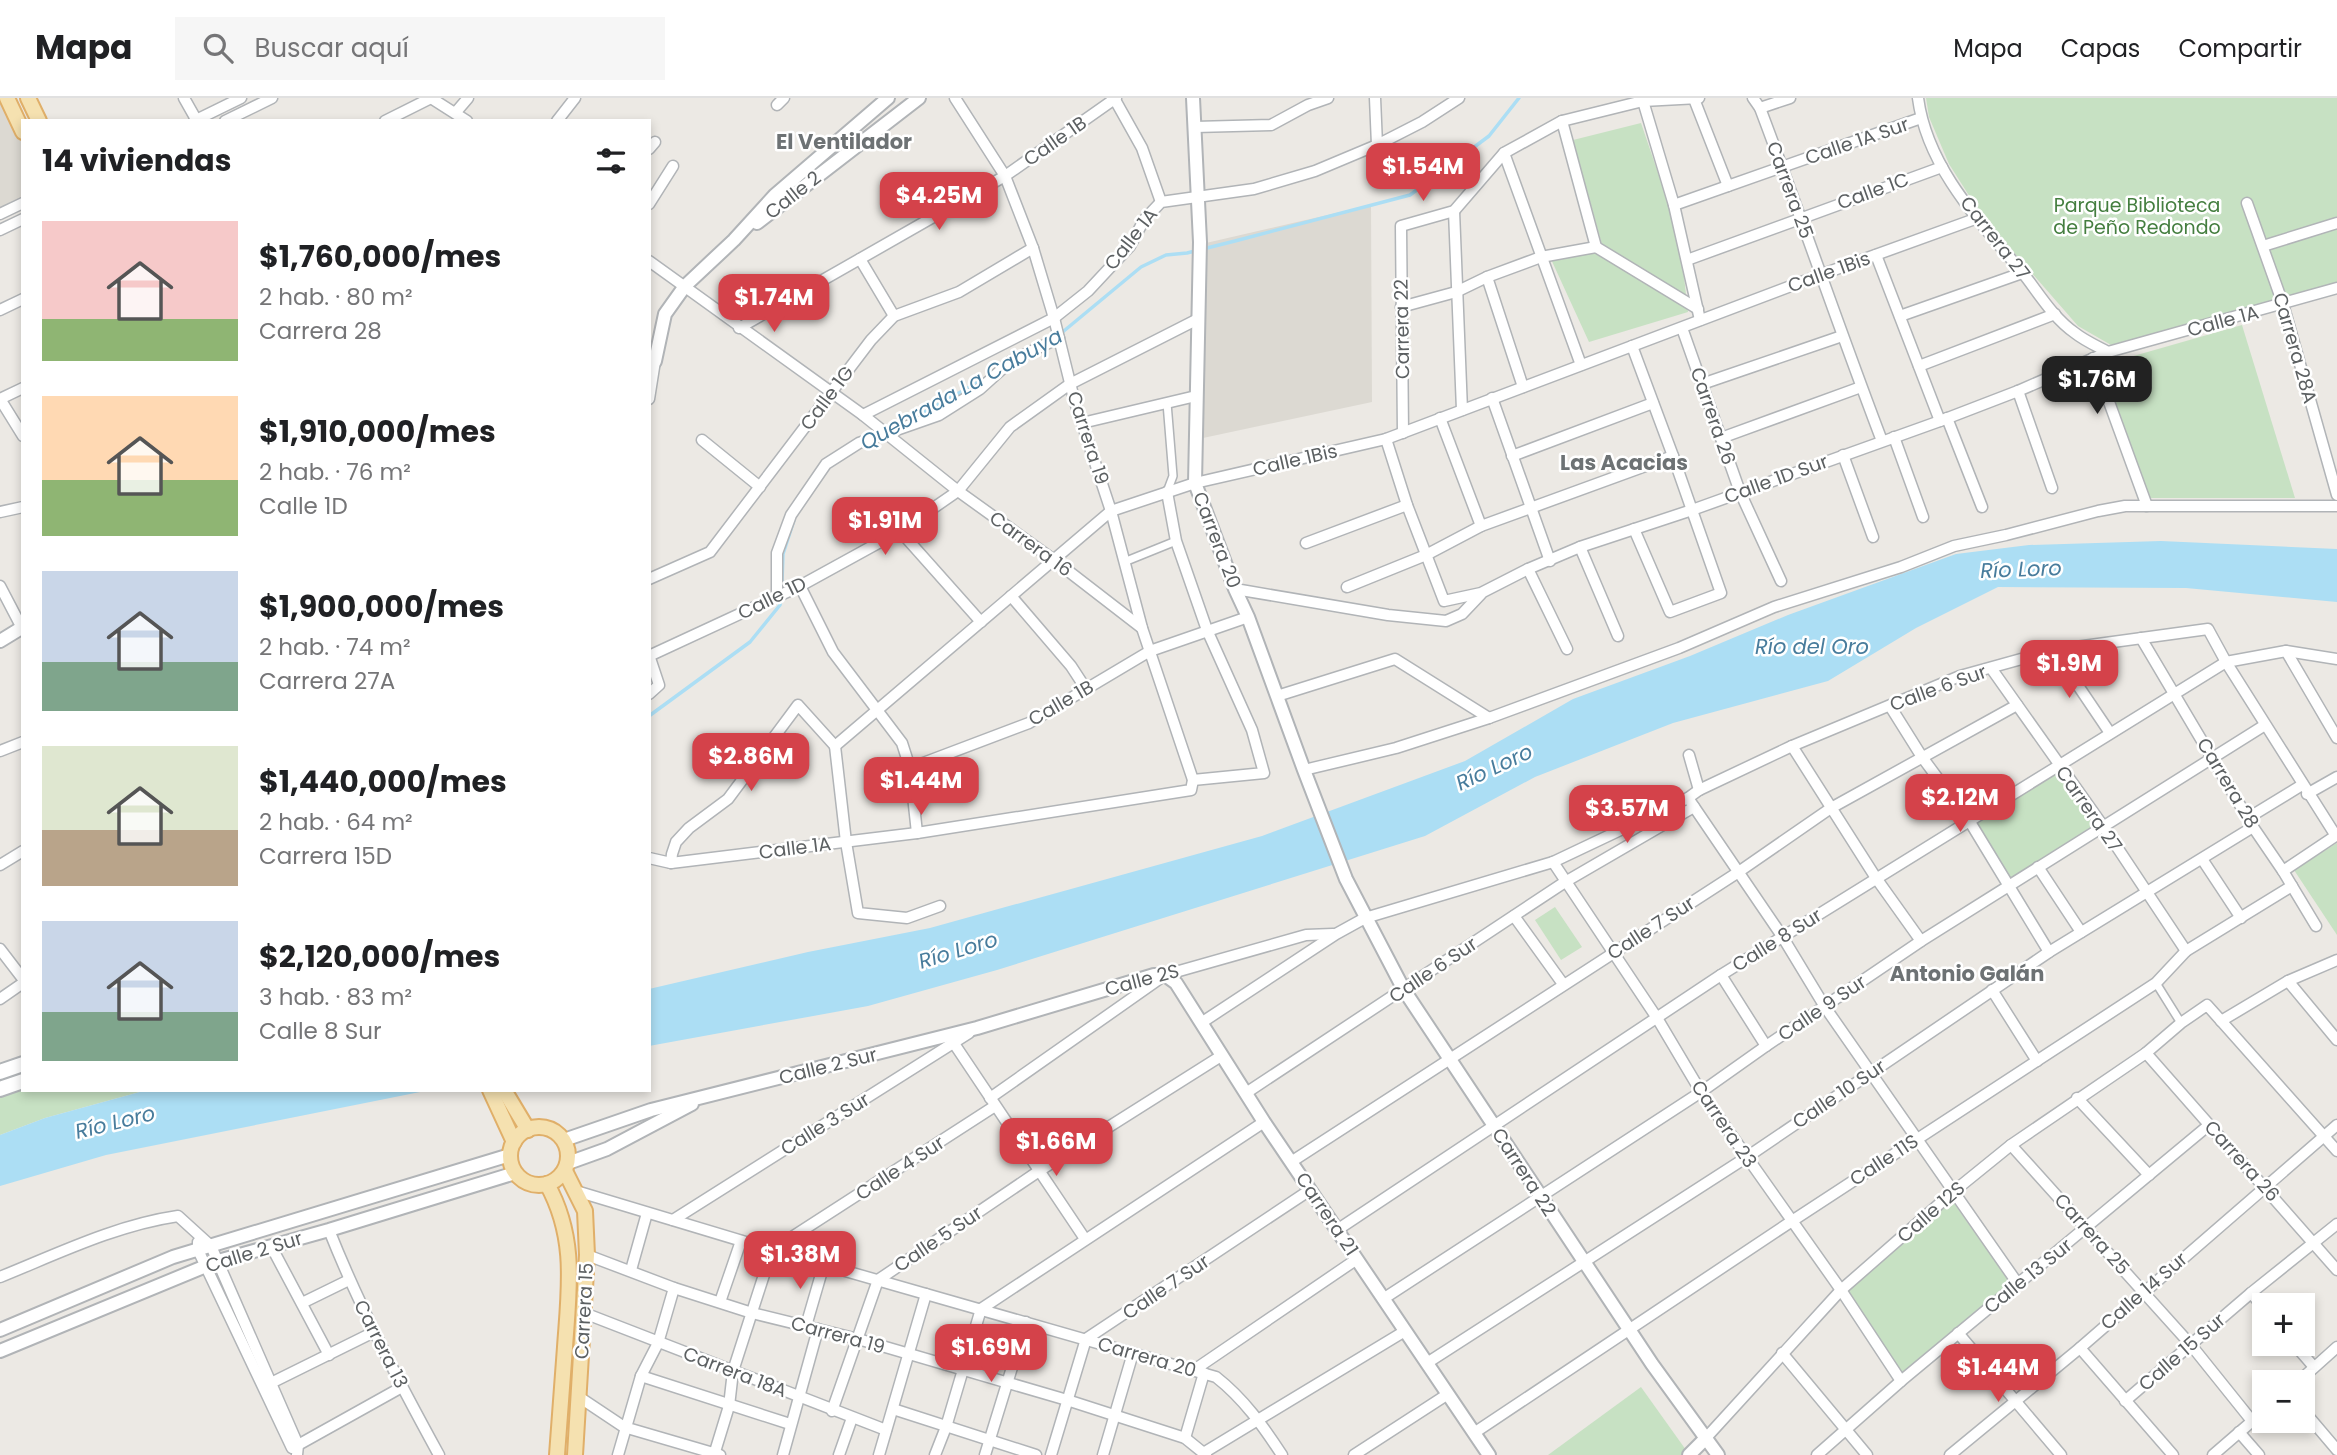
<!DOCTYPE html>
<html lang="es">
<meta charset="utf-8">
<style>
:root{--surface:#fff;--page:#f6f6f6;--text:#202124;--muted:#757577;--line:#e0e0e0;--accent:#d4424a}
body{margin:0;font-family:Poppins,sans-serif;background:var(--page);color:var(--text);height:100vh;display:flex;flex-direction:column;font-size:26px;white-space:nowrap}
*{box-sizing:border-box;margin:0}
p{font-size:23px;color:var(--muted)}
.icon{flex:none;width:38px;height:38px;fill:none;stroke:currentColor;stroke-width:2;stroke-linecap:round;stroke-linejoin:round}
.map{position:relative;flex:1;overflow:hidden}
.side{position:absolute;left:21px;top:21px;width:630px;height:973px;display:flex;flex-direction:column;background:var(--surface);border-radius:0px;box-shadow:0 4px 10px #0003}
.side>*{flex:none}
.controls{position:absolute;left:2252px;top:1195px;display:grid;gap:14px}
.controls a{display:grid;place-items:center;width:63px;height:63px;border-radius:0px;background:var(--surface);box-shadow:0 4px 10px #0003;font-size:35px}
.price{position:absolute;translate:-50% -60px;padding:0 16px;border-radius:14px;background:var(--accent);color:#fff;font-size:23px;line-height:46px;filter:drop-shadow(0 2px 4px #0008)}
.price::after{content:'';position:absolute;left:50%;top:42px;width:21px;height:16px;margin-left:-10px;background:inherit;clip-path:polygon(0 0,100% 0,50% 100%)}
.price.selected{background:#222;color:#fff}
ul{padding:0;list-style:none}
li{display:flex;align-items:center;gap:21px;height:175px;padding:0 21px}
li span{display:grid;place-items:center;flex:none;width:196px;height:140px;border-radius:0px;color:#555}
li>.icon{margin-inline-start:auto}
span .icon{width:84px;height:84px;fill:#fffc;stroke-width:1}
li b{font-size:30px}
h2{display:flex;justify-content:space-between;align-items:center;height:84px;padding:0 21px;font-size:30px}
header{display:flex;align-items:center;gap:42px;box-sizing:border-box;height:98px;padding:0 35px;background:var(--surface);border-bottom:2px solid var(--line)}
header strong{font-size:33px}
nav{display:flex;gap:38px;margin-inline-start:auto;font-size:24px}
.search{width:490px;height:63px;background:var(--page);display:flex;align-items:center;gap:18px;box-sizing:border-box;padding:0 24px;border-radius:0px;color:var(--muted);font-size:26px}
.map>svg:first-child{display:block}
.education{fill:#dcd9d2}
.green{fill:#c7e1c3}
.water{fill:#acdef4}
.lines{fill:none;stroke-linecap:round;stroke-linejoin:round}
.stream{stroke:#acdef4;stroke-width:3.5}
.pedestrian-casing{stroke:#b1b4b7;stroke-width:10}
.minor-casing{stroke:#b1b4b7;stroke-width:13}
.tertiary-casing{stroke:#b1b4b7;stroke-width:16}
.secondary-casing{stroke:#b0b4b7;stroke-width:18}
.primary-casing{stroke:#e0af69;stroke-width:18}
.pedestrian{stroke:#fff;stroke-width:7}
.minor{stroke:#fff;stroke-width:10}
.tertiary{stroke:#fff;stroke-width:12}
.secondary{stroke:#fff;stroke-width:14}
.primary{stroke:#f5e1b0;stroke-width:14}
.labels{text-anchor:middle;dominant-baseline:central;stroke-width:5;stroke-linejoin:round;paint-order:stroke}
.street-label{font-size:19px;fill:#5c6062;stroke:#fff}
.park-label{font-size:19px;fill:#447e3f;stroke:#fff}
.neighbourhood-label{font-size:21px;font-weight:bold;fill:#6d7274;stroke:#fff}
.water-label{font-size:21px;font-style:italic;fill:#487c9c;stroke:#fff}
</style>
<header>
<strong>Mapa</strong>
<div class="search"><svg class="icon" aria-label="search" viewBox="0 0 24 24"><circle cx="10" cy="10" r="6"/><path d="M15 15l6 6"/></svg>Buscar aquí</div>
<nav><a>Mapa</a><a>Capas</a><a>Compartir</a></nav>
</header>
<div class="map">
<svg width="2337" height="1357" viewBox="0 0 2337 1357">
<rect width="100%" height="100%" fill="#ece9e4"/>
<g class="education">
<path d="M0,0H7L23,34V105L0,116Z"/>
<path d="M1371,107L1372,304L1203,340L1206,145Z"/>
</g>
<g class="green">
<path d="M1926,0H2337V184L2111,247L2078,228L1982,118L1949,66L1929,19Z"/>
<path d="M1641,25L1670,110L1682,161L1688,214L1589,244L1550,159L1604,154L1573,42Z"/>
<path d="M2242,227L2295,400H2150L2102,267Z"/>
<path d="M2059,668L2103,728L2009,788L1970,724Z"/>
<path d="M2337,745V837L2294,772Z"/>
<path d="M1555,809L1582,849L1561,862L1535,822Z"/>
<path d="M23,983V992H147L45,1020L0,1037V991Z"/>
<path d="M1951,1101L2011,1186L1903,1276L1847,1192Z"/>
<path d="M1641,1289L1686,1352L1681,1357H1548Z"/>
</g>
<g class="water">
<path d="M2161,443L2337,451V504L2186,490L1998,489L1916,530L1828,583L1673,625L1535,679L1425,738L997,872L868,908L649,948V891L808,854L930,830L1262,738L1465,663L1573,601L1690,558L1788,517L1956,456L2029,447Z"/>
<path d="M147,992H430L106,1057L0,1088V1037L45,1020Z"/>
</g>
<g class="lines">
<g class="stream">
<path d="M1059,237L1141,169L1166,157L1187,155L1235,143L1410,97L1489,38L1519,0"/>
<path d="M910,322L986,280"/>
<path d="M782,483L783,456L794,422"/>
<path d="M649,618L750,544L780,507L781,501"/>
</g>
<defs>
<g id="pedestrian">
<path d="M1167,394L1173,378L1167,305"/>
<path d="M1124,464L1176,443"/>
<path d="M2156,885L2181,925"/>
</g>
<g id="minor">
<path d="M184,0L197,23"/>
<path d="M431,0L467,23"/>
<path d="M1114,0L1142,50L1161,104"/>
<path d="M1375,0L1377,47"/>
<path d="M1753,0L1760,10C1802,121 1840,233 1882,343"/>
<path d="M1918,0C1927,69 1979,123 2022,174C2038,194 2053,220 2075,235C2085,243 2097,248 2108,254"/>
<path d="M1694,1L1728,88"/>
<path d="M1643,3L1674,107L1700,222"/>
<path d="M777,7L784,0"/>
<path d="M1760,10L1790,0"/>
<path d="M456,14L468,0"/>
<path d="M194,23L241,0"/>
<path d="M225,23L272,0"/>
<path d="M385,23L431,0"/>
<path d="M557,23L575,0"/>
<path d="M1562,23L1596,149"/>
<path d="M1195,29L1271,27L1308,7L1328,0"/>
<path d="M649,51L655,44"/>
<path d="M1504,55L1581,267"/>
<path d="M2247,105L2283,206L2337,397"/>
<path d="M649,106L673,68"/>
<path d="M1674,107L1921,20"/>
<path d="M1454,113L1462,312"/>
<path d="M0,116L23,105"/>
<path d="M0,132L23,121"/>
<path d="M2263,148L2337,125"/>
<path d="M1596,149L1698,211"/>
<path d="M1876,157L1940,323"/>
<path d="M860,161L894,218"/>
<path d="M1687,162L1942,69"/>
<path d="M649,163L863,317L958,393L1054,462L1142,530"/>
<path d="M1487,179L1523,289"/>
<path d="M1401,209L1456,194L1487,179L1541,159L1596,149"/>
<path d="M0,212L23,201"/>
<path d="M1900,218L2022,175"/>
<path d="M739,230L1005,78L1116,0"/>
<path d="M1682,230L1740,394L1781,483"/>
<path d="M1632,248L1673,358L1721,495L1670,514L1634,431"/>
<path d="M2093,260L2147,408"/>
<path d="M1919,268L2055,216"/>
<path d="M1702,286L1842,238"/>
<path d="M2018,293L2052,390"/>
<path d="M1492,300L1550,463"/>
<path d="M0,301L23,338"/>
<path d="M0,301L23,290"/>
<path d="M649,301L655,263"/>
<path d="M863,317L1054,220L1088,193L1130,148L1144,122L1161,104L1254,91L1315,73L1377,47L1422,24L1459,0"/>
<path d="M1440,320L1481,428"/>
<path d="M1947,320L1982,409"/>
<path d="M1082,325L1196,298"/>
<path d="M1403,335L1401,128L1454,113L1504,55L1562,23L1643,3L1699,0"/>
<path d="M1894,339L1923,419"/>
<path d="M1721,340L1861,289"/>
<path d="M1386,341L1407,407L1444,503L1481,495L1528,471L1580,449L1692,412L1940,323L2018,293L2108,254L2337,190"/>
<path d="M702,342L760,389"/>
<path d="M1843,357L1873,439"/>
<path d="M1512,358L1653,305"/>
<path d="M1167,394L1176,443L1207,532L1252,632L1264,675L1193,682"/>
<path d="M0,414L23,409"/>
<path d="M900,433L981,524"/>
<path d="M1306,445L1407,407"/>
<path d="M1580,449L1618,538"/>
<path d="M1528,471L1567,551"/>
<path d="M649,481L710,454L871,242L894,218L959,194L1033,150"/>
<path d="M0,488L23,532"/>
<path d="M800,488L833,554L902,645L910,670L917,735"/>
<path d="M1347,489L1426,457L1481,428L1673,358"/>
<path d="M1235,491L1388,517L1446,523L1462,516L1481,496"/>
<path d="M777,498V455L791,417L826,366L859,345L939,317L980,291L1011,263L1059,240"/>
<path d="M1011,498L1071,568L1086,591"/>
<path d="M2141,540L2253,729L2283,773L2316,828"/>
<path d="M2054,552L2110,635"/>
<path d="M2286,553L2337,640"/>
<path d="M649,557L659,587L649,596"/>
<path d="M649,558L800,488L900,433L958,393L1010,329L1070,286L1198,221"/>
<path d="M1991,570L2103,728L2186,853"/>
<path d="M1277,598L1395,561L1489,620"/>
<path d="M1890,608L1922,659L1970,724L2049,854"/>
<path d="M835,648L1111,413L1195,385L1386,341L1820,177L1975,121"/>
<path d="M835,648L846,744L858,815L907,820L940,808"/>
<path d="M1792,648L1876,780L1921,843"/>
<path d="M0,653L23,644"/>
<path d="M1689,657L1699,692"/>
<path d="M910,670L1029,625L1150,553L1248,519"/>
<path d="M1304,672L1396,650L1489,620L1679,550L1774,509L1901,469L1954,448L2006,437L2098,413L2125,408H2337"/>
<path d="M2307,696L2337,679"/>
<path d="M1688,700L1782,838L1825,909L2018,1186"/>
<path d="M2248,720L2302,687"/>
<path d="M649,760L671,765L917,735L1191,692L1193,682L1142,530L1111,413L1074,301L1054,220L1033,150L1005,78L955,0"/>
<path d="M2202,761L2241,820"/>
<path d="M1553,764L1657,920L1701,994L1841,1192L1901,1283"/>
<path d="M671,765L672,756L676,744L689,730L728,701L798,607L835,648"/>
<path d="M0,767L23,753"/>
<path d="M2038,769L2081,834"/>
<path d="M2283,773L2337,737"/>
<path d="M1514,818L1563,886"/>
<path d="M0,851L23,881"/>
<path d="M1721,877L1766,948"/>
<path d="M2288,883L2337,942"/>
<path d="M1992,892L2037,963"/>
<path d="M0,901L23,885"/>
<path d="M2221,923L2288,883L2337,862"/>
<path d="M1201,925L1336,836L1365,820L1553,764L1688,700L1699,692L1792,648L1960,578L2054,552L2208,531L2226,564L2336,738"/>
<path d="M951,941L1085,1141"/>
<path d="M2146,955L2337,1172"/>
<path d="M1246,995L1565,784L1694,709"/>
<path d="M990,1000L1165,877L1306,837L1333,836"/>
<path d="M2077,1000L2149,1077"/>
<path d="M2011,1047L2191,1247L2252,1323"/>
<path d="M1291,1064L1737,775L1831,710L2017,607"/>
<path d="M576,1093L772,1152L1216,1279C1244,1301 1263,1328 1282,1357"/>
<path d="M673,1122L969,935"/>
<path d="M329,1132C360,1210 399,1284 439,1357"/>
<path d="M1337,1132L1721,877L2226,564L2286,553L2337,561"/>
<path d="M198,1144V1152L292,1350"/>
<path d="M271,1148L329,1257"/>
<path d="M587,1157L674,1190L752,1215L858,1241L1067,1302L1185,1340L1206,1357"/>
<path d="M631,1172L647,1115"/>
<path d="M0,1179C57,1156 116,1127 178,1118L211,1148L298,1347L297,1357"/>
<path d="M2251,1195L2264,1210"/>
<path d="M1383,1201L1701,994L1766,948L1921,843L2265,627"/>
<path d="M720,1204L741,1143"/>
<path d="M302,1205L349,1182"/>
<path d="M584,1215L886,1332"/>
<path d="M806,1228L824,1166"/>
<path d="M1958,1235L2061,1357"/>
<path d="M2294,1246L2314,1269"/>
<path d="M2080,1250L2173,1357"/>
<path d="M1782,1255L1867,1357"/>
<path d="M1427,1265L1747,1059L2049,854L2253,729"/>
<path d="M1194,1272L1357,1161"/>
<path d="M641,1278L790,1326"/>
<path d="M2298,1284L2337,1249"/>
<path d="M271,1285L374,1234"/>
<path d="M579,1299L624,1329L720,1357"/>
<path d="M2125,1303L2251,1195L2337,1126"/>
<path d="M893,1311L1036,1357"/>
<path d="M2303,1312L2337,1352"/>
<path d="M832,1313L878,1182L1039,1073L1221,958"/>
<path d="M2239,1334L2259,1357"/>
<path d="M1474,1335L1792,1123L2156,885L2186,853L2292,788"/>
<path d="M1185,1340L1204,1275"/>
<path d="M1705,1341L1841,1192L1953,1094L2011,1047L2146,955L2181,925L2207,907L2337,1053"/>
<path d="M298,1347L402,1289"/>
<path d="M1205,1354L1405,1233"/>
<path d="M618,1357L641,1278L658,1245L674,1190"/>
<path d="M714,1357L729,1308L733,1273L772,1152L995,1008"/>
<path d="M783,1357L818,1231"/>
<path d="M839,1357L852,1320"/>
<path d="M879,1357L926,1196"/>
<path d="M935,1357L946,1329L981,1211L1264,1024"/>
<path d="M985,1357L1026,1224"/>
<path d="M1051,1357L1086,1241L1310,1092"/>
<path d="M1103,1357L1133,1255"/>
<path d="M1354,1357L1448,1296"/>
<path d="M1817,1357L1901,1283L2209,1027"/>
<path d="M1950,1357L2080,1250L2337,1027"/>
<path d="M2213,1357L2264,1313"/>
</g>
<g id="tertiary">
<path d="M1193,0L1200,144L1195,385L1235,491L1248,519L1304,672L1346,781L1404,892L1652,1266L1718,1357"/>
<path d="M757,125L919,0"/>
<path d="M649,264L655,263L665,216L685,188L734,142L775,97L888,0"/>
<path d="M0,543L23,529"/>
<path d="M564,1042L651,1012L977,930L1154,877H1165L1176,885L1264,1024L1489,1357"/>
<path d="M568,1065L607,1051L692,1006"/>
<path d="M0,1232L173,1159L510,1057"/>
<path d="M0,1253L218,1163L329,1132L515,1075"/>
<path d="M1689,1357L1705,1341"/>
</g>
<g id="secondary">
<path d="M0,974L23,966"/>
<path d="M0,991L23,983"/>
</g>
<g id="primary">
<path d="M7,0L23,34"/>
<path d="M28,0L39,23"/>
<path d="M490,992L514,1044"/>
<path d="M504,992L528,1032"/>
<circle cx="539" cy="1058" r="29"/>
<path d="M565,1073L585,1113L587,1157L575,1357"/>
<path d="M547,1086C577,1140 569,1191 565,1249C562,1285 560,1321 557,1357"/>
</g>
</defs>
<use href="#pedestrian" class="pedestrian-casing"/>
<use href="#minor" class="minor-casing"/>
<use href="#tertiary" class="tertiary-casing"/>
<use href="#secondary" class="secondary-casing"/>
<use href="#primary" class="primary-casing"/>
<use href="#pedestrian" class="pedestrian"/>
<use href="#minor" class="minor"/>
<use href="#tertiary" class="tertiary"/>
<use href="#secondary" class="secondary"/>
<use href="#primary" class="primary"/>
</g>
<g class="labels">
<g class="street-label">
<text transform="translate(1055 43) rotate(-35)">Calle 1B</text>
<text transform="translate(1857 43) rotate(-19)">Calle 1A Sur</text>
<text transform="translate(1790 92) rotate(70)">Carrera 25</text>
<text transform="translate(1873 93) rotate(-20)">Calle 1C</text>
<text transform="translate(793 97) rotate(-38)">Calle 2</text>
<text transform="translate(1995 140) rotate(52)">Carrera 27</text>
<text transform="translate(1131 141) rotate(-52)">Calle 1A</text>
<text transform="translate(1829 174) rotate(-20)">Calle 1Bis</text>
<text transform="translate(2223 223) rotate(-15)">Calle 1A</text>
<text transform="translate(1402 231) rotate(-91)">Carrera 22</text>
<text transform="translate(2295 250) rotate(74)">Carrera 28A</text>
<text transform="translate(827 300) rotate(-53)">Calle 1G</text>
<text transform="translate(1713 318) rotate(71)">Carrera 26</text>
<text transform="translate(1088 340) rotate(72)">Carrera 19</text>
<text transform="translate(1295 362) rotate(-13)">Calle 1Bis</text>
<text transform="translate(1776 381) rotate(-20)">Calle 1D Sur</text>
<text transform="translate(1217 442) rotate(69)">Carrera 20</text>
<text transform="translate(1031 446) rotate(36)">Carrera 16</text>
<text transform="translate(772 500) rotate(-26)">Calle 1D</text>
<text transform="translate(1938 590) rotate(-20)">Calle 6 Sur</text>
<text transform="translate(1061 605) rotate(-30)">Calle 1B</text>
<text transform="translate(2228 685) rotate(59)">Carrera 28</text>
<text transform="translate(2089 711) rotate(55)">Carrera 27</text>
<text transform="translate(795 750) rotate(-7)">Calle 1A</text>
<text transform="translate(1651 830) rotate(-33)">Calle 7 Sur</text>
<text transform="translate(1777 842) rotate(-32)">Calle 8 Sur</text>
<text transform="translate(1433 872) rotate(-34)">Calle 6 Sur</text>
<text transform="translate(1142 882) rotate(-15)">Calle 2S</text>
<text transform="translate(1822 910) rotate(-34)">Calle 9 Sur</text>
<text transform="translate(828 968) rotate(-14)">Calle 2 Sur</text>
<text transform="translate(1839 996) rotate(-34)">Calle 10 Sur</text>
<text transform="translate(825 1026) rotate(-32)">Calle 3 Sur</text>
<text transform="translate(1724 1026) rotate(56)">Carrera 23</text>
<text transform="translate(1884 1062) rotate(-33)">Calle 11S</text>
<text transform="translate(2242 1063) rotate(48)">Carrera 26</text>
<text transform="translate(900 1070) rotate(-33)">Calle 4 Sur</text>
<text transform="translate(1524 1074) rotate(57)">Carrera 22</text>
<text transform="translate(1931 1114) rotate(-41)">Calle 12S</text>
<text transform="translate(1327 1116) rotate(56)">Carrera 21</text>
<text transform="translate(2092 1136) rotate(48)">Carrera 25</text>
<text transform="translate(938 1141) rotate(-34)">Calle 5 Sur</text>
<text transform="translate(254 1154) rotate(-17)">Calle 2 Sur</text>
<text transform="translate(2028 1178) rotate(-39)">Calle 13 Sur</text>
<text transform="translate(1166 1189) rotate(-34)">Calle 7 Sur</text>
<text transform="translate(2144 1193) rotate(-41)">Calle 14 Sur</text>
<text transform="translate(584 1213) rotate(-87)">Carrera 15</text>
<text transform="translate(838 1237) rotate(15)">Carrera 19</text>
<text transform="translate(381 1246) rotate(63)">Carrera 13</text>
<text transform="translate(2182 1254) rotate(-41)">Calle 15 Sur</text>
<text transform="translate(1147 1259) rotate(16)">Carrera 20</text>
<text transform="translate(735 1274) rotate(21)">Carrera 18A</text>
</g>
<g class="park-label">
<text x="2137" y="107">Parque Biblioteca<tspan x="2137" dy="22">de Peño Redondo</tspan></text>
</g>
<g class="neighbourhood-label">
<text x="844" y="43">El Ventilador</text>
<text x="1624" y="364">Las Acacias</text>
<text x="1967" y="875">Antonio Galán</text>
</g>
<g class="water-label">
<text transform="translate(961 291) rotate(-29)">Quebrada La Cabuya</text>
<text transform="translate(2021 471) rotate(-2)">Río Loro</text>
<text x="1812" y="548">Río del Oro</text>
<text transform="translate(1494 669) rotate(-25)">Río Loro</text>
<text transform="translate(958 852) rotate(-17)">Río Loro</text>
<text transform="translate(115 1024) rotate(-14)">Río Loro</text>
</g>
</g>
</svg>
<div class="controls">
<a>+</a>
<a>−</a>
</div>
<b class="price" style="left:1423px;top:105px">$1.54M</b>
<b class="price" style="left:939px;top:134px">$4.25M</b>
<b class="price" style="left:774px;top:236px">$1.74M</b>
<b class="price selected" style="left:2097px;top:318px">$1.76M</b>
<b class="price" style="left:885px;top:459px">$1.91M</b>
<b class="price" style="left:2069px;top:602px">$1.9M</b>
<b class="price" style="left:751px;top:695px">$2.86M</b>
<b class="price" style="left:921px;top:719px">$1.44M</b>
<b class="price" style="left:1960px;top:736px">$2.12M</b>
<b class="price" style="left:1627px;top:747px">$3.57M</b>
<b class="price" style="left:1056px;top:1080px">$1.66M</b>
<b class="price" style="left:800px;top:1193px">$1.38M</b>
<b class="price" style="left:991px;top:1286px">$1.69M</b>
<b class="price" style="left:1998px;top:1306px">$1.44M</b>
<section class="side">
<h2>14 viviendas<svg class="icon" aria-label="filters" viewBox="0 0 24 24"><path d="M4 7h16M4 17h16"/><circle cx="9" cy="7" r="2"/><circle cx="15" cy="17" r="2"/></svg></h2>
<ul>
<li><span style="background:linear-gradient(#f6c9c9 70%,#8fb573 0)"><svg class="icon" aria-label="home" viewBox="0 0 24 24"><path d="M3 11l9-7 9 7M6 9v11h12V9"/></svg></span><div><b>$1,760,000/mes</b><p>2 hab. · 80 m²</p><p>Carrera 28</p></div></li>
<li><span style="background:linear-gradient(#ffd9b3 60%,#8fb573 0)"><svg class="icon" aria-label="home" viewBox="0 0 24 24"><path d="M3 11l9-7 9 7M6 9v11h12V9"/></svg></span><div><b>$1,910,000/mes</b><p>2 hab. · 76 m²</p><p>Calle 1D</p></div></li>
<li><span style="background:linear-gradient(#c9d6e8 65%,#7fa58c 0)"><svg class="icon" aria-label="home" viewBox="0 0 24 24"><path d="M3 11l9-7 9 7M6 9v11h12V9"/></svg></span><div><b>$1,900,000/mes</b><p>2 hab. · 74 m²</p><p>Carrera 27A</p></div></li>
<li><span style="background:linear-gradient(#dfe7d0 60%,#b9a48a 0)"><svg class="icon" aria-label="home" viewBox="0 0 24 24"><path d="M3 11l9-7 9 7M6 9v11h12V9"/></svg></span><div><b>$1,440,000/mes</b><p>2 hab. · 64 m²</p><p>Carrera 15D</p></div></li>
<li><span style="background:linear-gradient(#c9d6e8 65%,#7fa58c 0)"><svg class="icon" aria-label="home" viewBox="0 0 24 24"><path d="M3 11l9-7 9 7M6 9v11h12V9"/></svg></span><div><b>$2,120,000/mes</b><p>3 hab. · 83 m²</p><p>Calle 8 Sur</p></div></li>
</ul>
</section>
</div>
